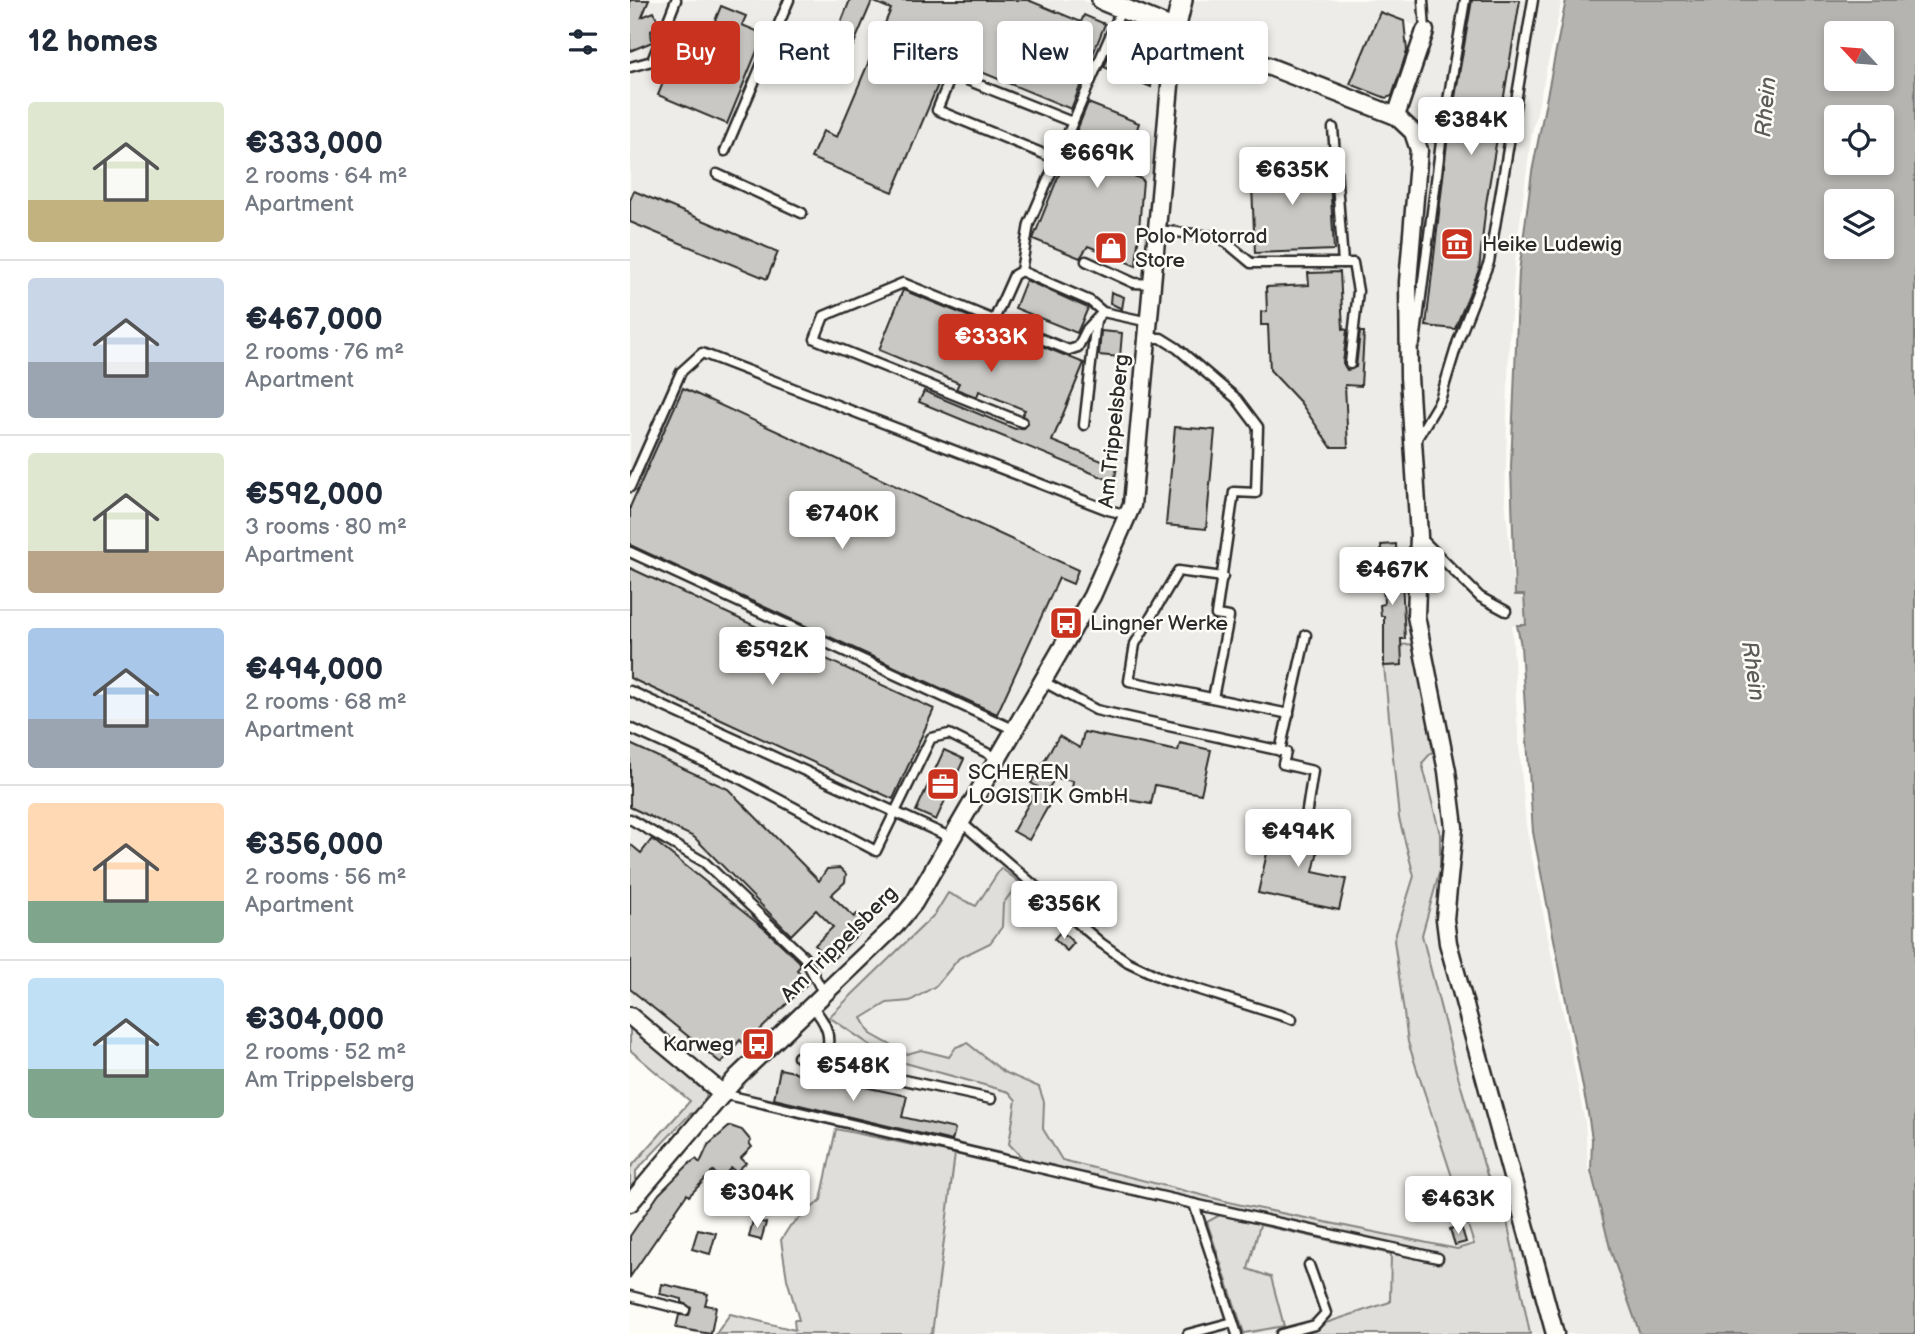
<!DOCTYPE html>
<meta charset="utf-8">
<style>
:root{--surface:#fff;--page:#f6f6f7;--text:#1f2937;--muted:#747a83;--line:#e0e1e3;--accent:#c8321e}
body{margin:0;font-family:"Balsamiq Sans",sans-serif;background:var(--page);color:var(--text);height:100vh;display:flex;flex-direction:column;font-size:26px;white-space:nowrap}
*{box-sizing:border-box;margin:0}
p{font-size:23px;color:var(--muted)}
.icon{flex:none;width:38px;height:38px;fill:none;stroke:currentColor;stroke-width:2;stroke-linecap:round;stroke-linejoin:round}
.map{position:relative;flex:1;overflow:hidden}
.details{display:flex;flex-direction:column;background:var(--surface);width:630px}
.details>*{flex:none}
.banner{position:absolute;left:21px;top:21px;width:665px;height:63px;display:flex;gap:14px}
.needle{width:46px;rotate:296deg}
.tools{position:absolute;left:1194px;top:21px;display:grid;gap:14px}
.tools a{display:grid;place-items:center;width:70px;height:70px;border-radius:7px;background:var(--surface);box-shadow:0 4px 10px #0003;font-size:35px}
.price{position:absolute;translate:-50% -60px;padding:0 16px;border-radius:7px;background:#fff;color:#222;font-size:23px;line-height:46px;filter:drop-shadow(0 2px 4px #0008)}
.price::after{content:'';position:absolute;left:50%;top:42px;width:21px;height:16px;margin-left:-10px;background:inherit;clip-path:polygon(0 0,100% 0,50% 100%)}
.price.on{background:var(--accent);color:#fff}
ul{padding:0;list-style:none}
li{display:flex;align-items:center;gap:21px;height:175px;padding:0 28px}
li+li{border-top:2px solid var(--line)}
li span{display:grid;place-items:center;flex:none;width:196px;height:140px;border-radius:7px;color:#555}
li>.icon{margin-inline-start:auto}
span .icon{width:84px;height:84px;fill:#fffc;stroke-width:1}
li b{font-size:30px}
h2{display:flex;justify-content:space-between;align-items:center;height:84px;padding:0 28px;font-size:30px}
.chip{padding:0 24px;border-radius:7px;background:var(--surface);box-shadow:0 4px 10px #0003;font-size:24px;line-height:63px}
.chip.on{background:var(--accent);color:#fff}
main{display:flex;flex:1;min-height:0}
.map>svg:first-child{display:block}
.built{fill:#edece8;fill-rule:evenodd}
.green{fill:#dfdeda;stroke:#858482;stroke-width:2}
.water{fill:#b5b4b1;stroke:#7e7d7b;stroke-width:2;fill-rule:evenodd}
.building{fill:#c9c8c4;stroke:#2b2b2b;stroke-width:2}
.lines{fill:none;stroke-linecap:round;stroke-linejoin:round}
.service-casing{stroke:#2b2b2b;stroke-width:13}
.minor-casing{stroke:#2b2b2b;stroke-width:21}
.tertiary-casing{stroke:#2b2b2b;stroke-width:24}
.service{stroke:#fdfcf7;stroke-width:8}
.minor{stroke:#fdfcf7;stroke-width:16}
.tertiary{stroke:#fdfcf7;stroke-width:19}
.labels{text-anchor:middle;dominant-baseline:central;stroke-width:5;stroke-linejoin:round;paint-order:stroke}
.poi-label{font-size:21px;fill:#2b2b2b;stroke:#fdfcf7;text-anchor:start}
.street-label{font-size:21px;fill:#2b2b2b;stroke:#fdfcf7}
.water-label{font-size:23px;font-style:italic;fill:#5b5b5a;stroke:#fdfcf7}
</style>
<main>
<section class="details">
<h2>12 homes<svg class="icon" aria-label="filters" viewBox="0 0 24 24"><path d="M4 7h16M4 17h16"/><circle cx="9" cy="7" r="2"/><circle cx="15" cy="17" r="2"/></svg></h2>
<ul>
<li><span style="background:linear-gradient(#dfe7d0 70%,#c2b280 0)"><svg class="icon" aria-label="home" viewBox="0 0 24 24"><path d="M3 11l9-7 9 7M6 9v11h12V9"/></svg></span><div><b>€333,000</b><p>2 rooms · 64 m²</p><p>Apartment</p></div></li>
<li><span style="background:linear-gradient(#c9d6e8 60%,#9aa5b1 0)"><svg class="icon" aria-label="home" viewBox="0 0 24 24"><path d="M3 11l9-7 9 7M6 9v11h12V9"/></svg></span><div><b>€467,000</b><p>2 rooms · 76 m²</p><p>Apartment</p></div></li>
<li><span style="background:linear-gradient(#dfe7d0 70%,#b9a48a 0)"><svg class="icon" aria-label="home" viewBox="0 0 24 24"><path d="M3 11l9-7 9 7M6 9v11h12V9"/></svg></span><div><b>€592,000</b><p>3 rooms · 80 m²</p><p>Apartment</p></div></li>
<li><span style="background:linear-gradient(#a9c7e8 65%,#9aa5b1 0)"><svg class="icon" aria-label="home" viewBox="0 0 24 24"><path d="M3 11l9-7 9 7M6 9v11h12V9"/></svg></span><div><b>€494,000</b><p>2 rooms · 68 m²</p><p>Apartment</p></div></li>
<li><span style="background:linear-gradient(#ffd9b3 70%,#7fa58c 0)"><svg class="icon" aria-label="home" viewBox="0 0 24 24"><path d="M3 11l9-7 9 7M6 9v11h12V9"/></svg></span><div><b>€356,000</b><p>2 rooms · 56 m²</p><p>Apartment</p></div></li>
<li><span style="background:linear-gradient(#bfe0f5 65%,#7fa58c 0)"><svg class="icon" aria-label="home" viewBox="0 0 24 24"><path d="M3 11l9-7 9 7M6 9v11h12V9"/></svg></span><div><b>€304,000</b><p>2 rooms · 52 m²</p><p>Am Trippelsberg</p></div></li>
</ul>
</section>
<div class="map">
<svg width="1285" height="1334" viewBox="0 0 1285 1334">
<rect width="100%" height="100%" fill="#fdfcf7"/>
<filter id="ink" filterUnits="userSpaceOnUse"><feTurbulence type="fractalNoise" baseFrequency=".0143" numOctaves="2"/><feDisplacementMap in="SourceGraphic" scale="14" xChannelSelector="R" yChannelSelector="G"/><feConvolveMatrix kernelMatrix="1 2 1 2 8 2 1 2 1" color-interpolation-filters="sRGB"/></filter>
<g filter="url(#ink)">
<g class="built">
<path d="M0,0H452L538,36L497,506L455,599L300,866L272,903L87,1086L0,1011Z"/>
<path d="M489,0H547L540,21Z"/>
<path d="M558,0H932L901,138L885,260L879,340L875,498L883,584L885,595L894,594L896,625L882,626L887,719L896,827L955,1122L958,1166L981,1252L1010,1334H900L891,1299L823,1334H302L324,1151L117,1099L112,1078L301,889L484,568L508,506L550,27ZM750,12L795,29L768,111L716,99Z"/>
</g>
<g class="green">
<path d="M784,644L803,751L792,763L810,834V870L792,935L828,1076L857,1175L874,1206L900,1334H662L760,1302L761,1254L630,1225L618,1269L641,1277L654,1326L614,1333L577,1222L603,1208L399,1165L379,1144L386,1100L379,1092L261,1059L199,1017L305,914L318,893L346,906L371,868L389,882L373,904L372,927L360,943L329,958L307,985L280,1001L257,1003L232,1018L241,1034L277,1054L291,1050L319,1057L326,1047L337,1043L374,1072L409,1087L414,1102L413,1129L432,1160L607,1204L827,1249L844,1244L778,1042L764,940L784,876L769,818L754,666L771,665V645Z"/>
<path d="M0,1025L77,1094L72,1110L60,1114L6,1171V1180L0,1188V1168L60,1101L0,1050Z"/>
<path d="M206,1129L325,1154L302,1334H86L100,1314L165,1330L164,1320H169L157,1279L151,1240L160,1226L191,1200Z"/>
</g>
<path class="water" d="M936,0H1285V1334H1010L981,1252L961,1171L962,1139L958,1113L903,832L891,646L887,625H896L894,595H885L881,467L889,272L902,172ZM1206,33H1251V79H1206ZM1206,117H1251V163H1206ZM1206,201H1251V247H1206Z"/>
<g class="building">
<path d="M0,0H19L12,17L24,12L29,24L21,31L22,42L0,51Z"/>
<path d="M220,0H398L451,22L454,15L475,24L441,109L327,62L333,49L308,39L296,68L312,75L263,192L181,158L193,131L207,137L261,9L242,1L223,46L205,38Z"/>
<path d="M842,0H890L856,204L849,270L825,329L796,326L817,143Z"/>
<path d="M91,6L116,16L112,25L134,34L97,124L28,95L41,63L64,72Z"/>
<path d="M750,12L774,21L777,51L762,96L756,98L720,84Z"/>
<path d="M484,44L524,60L521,87L474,67Z"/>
<path d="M797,102L811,105L804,142L800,141L804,120L794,118Z"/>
<path d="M458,103L509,123L506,132L508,133L504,176L513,180L506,266L485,257L486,241L480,255L458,246L450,258L403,239Z"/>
<path d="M699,162L704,250L625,253L621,164Z"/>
<path d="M4,191L148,252L137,279L0,222V200Z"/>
<path d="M710,272L713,329L717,330L713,363L717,370L726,367L730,332H734L731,386L715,385L718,447H701L670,402L640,370L638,325H631V312L637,311L636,287L679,285L678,273Z"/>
<path d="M396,280L458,308L447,333L385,308Z"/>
<path d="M273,290L454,363L422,441L487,467L484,482L289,402L294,391L385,429L394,428L398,424L392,415L395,410L349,391L347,397L326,389L329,383L249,350Z"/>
<path d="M481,292L494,297L492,309L480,303Z"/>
<path d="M471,331L492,333L490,357L469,355Z"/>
<path d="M53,388L448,570L443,584L429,578L367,714L0,545V507Z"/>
<path d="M545,427L585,430L576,529L536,525Z"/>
<path d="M766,544L768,579H772L775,639H771L772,665L754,666V616H751L750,605L754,604L751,545Z"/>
<path d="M0,568L304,709L263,799L0,678Z"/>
<path d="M454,732L548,751L550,743L581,750L571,794L525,785L521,804L442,790L443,781L425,778L415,794L423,798L399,840L383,831L408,787L401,783L429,736L450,748Z"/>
<path d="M0,744L98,789L189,881L197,869L210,868L216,874L215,882L201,895L224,917L227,914L238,924L201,961L185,945L203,927L186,910L161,935L64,837L0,807Z"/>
<path d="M314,750L334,759L306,820L286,811Z"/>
<path d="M644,822L692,833L683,872L716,879L709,910L628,893Z"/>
<path d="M22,839L136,930L169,961L171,965L167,970L179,982L115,1045L110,1040L91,1063L0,989V844L11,853Z"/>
<path d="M431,931L444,943L437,951L424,939Z"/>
<path d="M150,1069L277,1096L272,1117L325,1129L322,1141L144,1099Z"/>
<path d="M100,1126L112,1130L121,1141L119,1143L122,1147L111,1158L116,1163L106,1172L101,1168L90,1179L83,1171L59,1196L57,1194L0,1277V1236L29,1194L60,1163L66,1159L70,1163L78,1145Z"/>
<path d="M123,1220L136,1223L131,1240L119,1237Z"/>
<path d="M831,1226L836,1242L825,1245L820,1229Z"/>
<path d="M68,1229L86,1233L80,1254L62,1249Z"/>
<path d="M32,1284L78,1294L75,1305L86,1307L81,1334L46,1328L49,1315H59L61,1308L52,1302V1299L30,1294Z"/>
</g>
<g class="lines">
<defs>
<g id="service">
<path d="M793,0L795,31"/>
<path d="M0,67L22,61L46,0"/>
<path d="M95,151L159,0"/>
<path d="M426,159L307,110L322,74L442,122"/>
<path d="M87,174L172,213"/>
<path d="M528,230L590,237L621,263H713L703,128"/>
<path d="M456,261L504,283L523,284"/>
<path d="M713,263H723L728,291L720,364"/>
<path d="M391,271L399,224L492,8"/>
<path d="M473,312L457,329L448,347L439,350L364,320L384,275L391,271L460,301L473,312L519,322"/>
<path d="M364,320L273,283L194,316L185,339L392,422"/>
<path d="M517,338H531L547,348L607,399L628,427L626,493L604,492L586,615L599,617L583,698"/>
<path d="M785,343L811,142L835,0"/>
<path d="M454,425L466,320"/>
<path d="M786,440L810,400L828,341L859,262L903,0"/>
<path d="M0,487L51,372L72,353L478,510L499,515"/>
<path d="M791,538L850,597L876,611"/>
<path d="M0,552L385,730"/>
<path d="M593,577L548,571L505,644L499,681L659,714"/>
<path d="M414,682L466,710L656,752L653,764L683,771L675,823"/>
<path d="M0,691L324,839"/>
<path d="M0,728L105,776L246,851L301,738L319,734L369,759"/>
<path d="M650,751L676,635"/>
<path d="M0,819L74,862L174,957L193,992"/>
<path d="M332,823L471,943L498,962L532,978L662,1019"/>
<path d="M180,1004C198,1024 203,1037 194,1063"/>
<path d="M168,1057L361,1099"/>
<path d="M93,1094L564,1204L607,1334"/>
<path d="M564,1204L808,1258"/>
<path d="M0,1296L55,1310"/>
<path d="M558,1334L603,1322"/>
<path d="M651,1334L685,1325L696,1313L679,1265"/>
</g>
<g id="minor">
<path d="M766,116L795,31"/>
<path d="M0,1016L93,1094"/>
<path d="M0,1203L107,1077L265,926L284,903L462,596L502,505L545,30L766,116L783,132L789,150L778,282L779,377L789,536L786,616L817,771L824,827L815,919L818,943L925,1334"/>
</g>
<path id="tertiary" d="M472,0L545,30L552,0"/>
</defs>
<use href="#service" class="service-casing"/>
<use href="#minor" class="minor-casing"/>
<use href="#tertiary" class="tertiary-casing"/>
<use href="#service" class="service"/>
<use href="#minor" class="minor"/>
<use href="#tertiary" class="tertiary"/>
</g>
</g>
<defs>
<symbol id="museum-square" viewBox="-11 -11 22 22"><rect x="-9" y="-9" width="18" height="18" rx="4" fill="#c8321e" stroke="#fdfcf7"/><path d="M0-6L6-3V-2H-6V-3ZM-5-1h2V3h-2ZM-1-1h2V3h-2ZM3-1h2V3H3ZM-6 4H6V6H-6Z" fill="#fff"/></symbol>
<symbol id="shop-square" viewBox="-11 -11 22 22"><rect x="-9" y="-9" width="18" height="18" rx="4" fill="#c8321e" stroke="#fdfcf7"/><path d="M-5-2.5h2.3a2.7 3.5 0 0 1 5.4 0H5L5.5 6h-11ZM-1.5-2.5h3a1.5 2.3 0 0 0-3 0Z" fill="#fff"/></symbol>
<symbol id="bus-square" viewBox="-11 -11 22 22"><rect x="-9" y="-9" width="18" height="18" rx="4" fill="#c8321e" stroke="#fdfcf7"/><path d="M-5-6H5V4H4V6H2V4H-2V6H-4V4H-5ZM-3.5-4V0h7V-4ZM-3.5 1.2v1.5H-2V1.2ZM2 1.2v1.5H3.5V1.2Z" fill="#fff"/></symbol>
<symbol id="office-square" viewBox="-11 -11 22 22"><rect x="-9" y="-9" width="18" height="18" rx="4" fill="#c8321e" stroke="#fdfcf7"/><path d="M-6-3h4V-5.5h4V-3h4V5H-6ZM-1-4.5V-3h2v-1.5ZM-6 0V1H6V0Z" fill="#fff"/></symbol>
</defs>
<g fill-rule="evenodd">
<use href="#museum-square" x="808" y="225" width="38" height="38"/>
<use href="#shop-square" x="462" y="229" width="38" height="38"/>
<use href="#bus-square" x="417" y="604" width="38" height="38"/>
<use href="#office-square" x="294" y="765" width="38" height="38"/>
<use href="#bus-square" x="109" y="1025" width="38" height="38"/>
</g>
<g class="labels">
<g class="poi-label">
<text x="505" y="236">Polo Motorrad<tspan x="505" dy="24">Store</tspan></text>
<text x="852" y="244">Heike Ludewig</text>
<text x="460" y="623">Lingner Werke</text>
<text x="338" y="772">SCHEREN<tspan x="338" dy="24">LOGISTIK GmbH</tspan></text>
<text x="104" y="1044" text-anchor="end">Karweg</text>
</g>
<g class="street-label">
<text transform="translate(484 431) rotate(-84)">Am Trippelsberg</text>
<text transform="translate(209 944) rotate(-45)">Am Trippelsberg</text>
</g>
<g class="water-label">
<text transform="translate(1136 107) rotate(-85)">Rhein</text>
<text transform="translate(1123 671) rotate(82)">Rhein</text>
</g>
</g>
</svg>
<div class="tools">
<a><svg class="needle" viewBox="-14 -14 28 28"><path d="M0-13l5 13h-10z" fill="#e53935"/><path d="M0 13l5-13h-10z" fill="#747a83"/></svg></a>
<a><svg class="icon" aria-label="locate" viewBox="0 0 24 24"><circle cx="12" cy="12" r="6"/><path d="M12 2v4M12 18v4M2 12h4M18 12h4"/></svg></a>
<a><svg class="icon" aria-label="layers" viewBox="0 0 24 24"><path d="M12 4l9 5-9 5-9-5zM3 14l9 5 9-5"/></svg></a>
</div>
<b class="price" style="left:841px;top:157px">€384K</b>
<b class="price" style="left:467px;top:190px">€669K</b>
<b class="price" style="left:662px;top:207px">€635K</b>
<b class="price on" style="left:361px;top:374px">€333K</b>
<b class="price" style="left:212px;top:551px">€740K</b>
<b class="price" style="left:762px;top:607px">€467K</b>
<b class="price" style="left:142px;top:687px">€592K</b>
<b class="price" style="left:668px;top:869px">€494K</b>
<b class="price" style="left:434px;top:941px">€356K</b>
<b class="price" style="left:223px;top:1103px">€548K</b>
<b class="price" style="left:127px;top:1230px">€304K</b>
<b class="price" style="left:828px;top:1236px">€463K</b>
<div class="banner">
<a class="chip on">Buy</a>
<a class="chip">Rent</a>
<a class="chip">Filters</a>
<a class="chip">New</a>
<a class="chip">Apartment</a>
</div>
</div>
</main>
